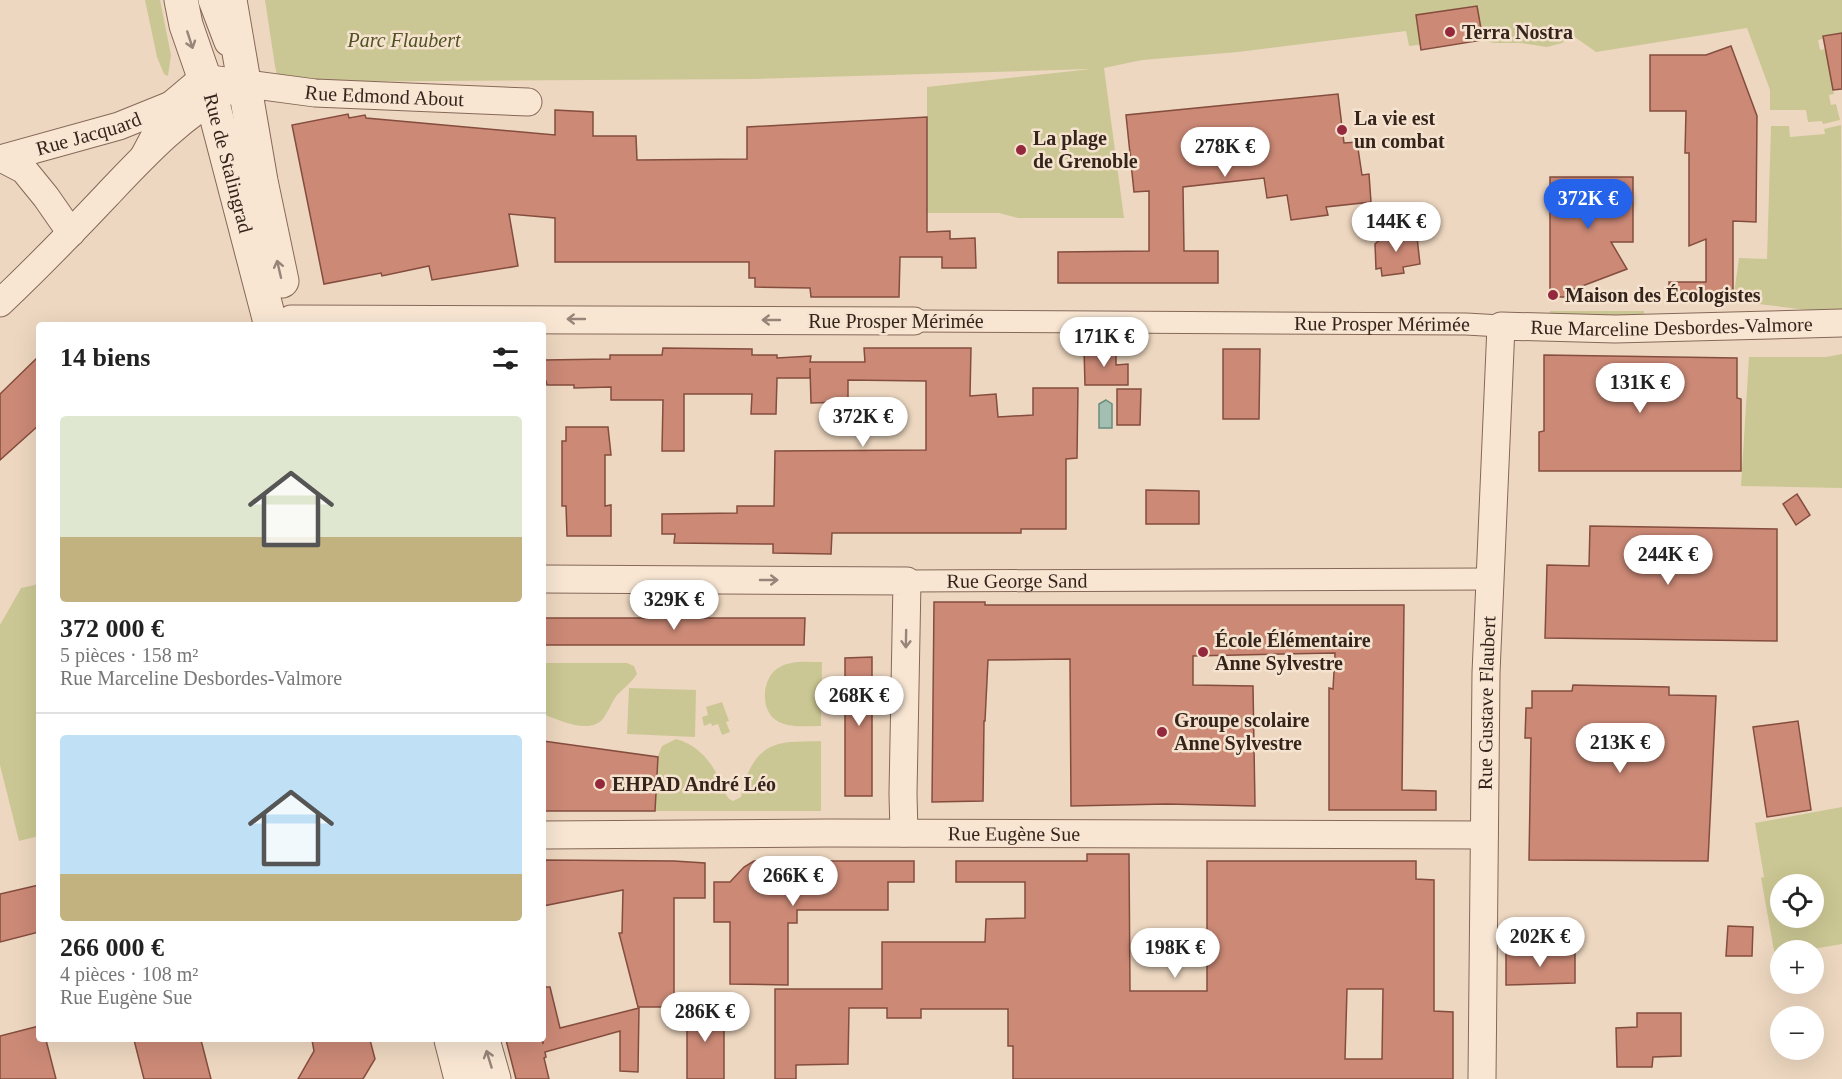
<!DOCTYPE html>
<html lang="fr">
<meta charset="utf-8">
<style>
:root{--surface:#fff;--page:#f6f6f6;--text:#222;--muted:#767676;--line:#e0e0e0;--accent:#2563eb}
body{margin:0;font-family:Georgia,serif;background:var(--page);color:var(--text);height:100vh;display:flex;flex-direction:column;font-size:22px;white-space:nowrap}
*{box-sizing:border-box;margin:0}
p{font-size:20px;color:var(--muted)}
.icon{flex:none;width:33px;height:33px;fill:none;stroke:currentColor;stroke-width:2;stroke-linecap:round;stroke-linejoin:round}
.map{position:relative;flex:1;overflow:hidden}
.panel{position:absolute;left:36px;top:322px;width:510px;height:720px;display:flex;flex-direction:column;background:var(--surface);border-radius:6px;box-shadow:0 6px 24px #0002}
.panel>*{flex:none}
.buttons{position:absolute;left:1770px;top:874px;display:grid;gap:12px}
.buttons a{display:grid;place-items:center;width:54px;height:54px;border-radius:50%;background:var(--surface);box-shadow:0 6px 24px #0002;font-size:30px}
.price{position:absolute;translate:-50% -51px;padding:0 14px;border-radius:21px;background:#fff;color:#222;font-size:20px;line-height:39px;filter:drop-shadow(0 2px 3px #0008)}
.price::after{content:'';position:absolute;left:50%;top:36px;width:18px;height:14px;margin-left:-9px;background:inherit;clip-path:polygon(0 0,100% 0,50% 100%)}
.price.selected{background:var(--accent);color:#fff}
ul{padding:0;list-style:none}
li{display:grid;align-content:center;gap:12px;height:318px;padding:0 24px}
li+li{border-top:2px solid var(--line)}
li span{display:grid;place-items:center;height:186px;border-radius:6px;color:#555}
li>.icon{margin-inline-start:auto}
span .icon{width:108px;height:108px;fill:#fffc;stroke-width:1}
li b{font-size:26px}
h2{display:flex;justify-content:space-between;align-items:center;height:72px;padding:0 24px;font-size:26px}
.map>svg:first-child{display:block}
.green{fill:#cbc794;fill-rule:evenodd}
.water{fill:#a3bfb1;stroke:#6a8d7e;stroke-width:1.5}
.building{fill:#cb8976;stroke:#854d3e;stroke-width:1.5;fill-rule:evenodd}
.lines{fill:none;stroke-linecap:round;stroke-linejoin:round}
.pedestrian-casing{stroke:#866858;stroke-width:23}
.minor-casing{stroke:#866858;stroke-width:29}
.tertiary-casing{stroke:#866858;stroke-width:35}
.pedestrian{stroke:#f8e6d3;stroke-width:21}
.minor{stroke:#f8e6d3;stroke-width:27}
.tertiary{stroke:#f8e6d3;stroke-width:33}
.oneway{stroke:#968578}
.poi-dot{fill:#94293e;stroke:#f5e3cf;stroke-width:2}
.labels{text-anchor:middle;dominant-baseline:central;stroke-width:5;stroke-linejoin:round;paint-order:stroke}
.poi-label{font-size:20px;font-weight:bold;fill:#35241c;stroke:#f5e3cf;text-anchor:start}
.park-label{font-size:20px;font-style:italic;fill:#4f5223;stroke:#f5e3cf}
.street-label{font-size:20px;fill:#35241c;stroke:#f5e3cf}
</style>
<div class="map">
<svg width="1842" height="1079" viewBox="0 0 1842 1079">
<rect width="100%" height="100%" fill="#edd7c0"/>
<g class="green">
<path d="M145,0H160L171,55L168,76L164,74L157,57Z"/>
<path d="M265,0H1842V33L1823,36V39L1818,40L1820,50L1825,49L1834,94L1829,95L1831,105L1836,104L1840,120L1823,124L1822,121L1808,122L1806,110H1770V90L1747,28L1596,52L1572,35L1562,43L1547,47L1521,43H1493L1479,38L1409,46L1406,31L1238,52L1142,60L1104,68L1124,218H1018L999,213H927V87L1091,69L756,79L286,82L277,75L275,66Z"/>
<path d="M1841,125L1842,311L1825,312L1733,301L1739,258L1767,259L1771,126H1789L1790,137L1825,134L1824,129Z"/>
<path d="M1550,311H1644V319L1550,315Z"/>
<path d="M1842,354V488L1741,486L1749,357H1826Z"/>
<path d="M39,584V836L19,841L0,765V625L21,588Z"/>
<path d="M822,662L821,726C808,726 792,728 779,722C759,713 761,676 780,667C792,660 808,662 822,662Z"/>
<path d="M543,663H627L634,666L637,674C631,683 624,688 617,695C611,703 608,713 602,720C588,734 558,720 543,714Z"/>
<path d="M629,688L696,690L695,737L627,734Z"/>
<path d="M722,702L729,721L726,722L730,732L722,735L718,724L712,726L711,723L704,726L702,717L708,715L706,707Z"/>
<path d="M676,739C698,745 711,761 721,782C725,790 725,798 733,801L741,797C744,778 754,753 773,746C787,740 806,742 821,741V811H647L656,791V761L662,746Z"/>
<path d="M1842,807V944L1801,951H1780V955L1775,956L1761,878L1764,877L1755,823ZM1780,885H1814V918H1780Z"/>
</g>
<path class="water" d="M1106,400L1112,404V428H1099V404Z"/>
<g class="building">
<path d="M1477,6L1483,40L1421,50L1416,15Z"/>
<path d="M1842,33V89L1833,90L1823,36Z"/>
<path d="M1731,46L1757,116L1756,222L1733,221V301L1669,302V282H1706V239L1689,246V153H1685L1686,111H1650V55H1706Z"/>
<path d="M1338,94L1344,143L1357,142L1362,175L1369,174L1371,202L1326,207L1328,215L1291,220L1287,195L1267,198L1264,178L1183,187L1184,251H1218V283H1058V252L1149,251V191L1134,192L1126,115Z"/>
<path d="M555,110L593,112V136H636L637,160L747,159V127L927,117V232L950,231V239L975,238L976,268H942V257H900L899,297H811L810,288L755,287V278H749V262H555V218L509,214L518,266L432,280L429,266L382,276L381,273L324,284L292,125L348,114L349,118L365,115L366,118L555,135Z"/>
<path d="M1550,177H1633V242H1611L1627,269L1569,291L1570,297H1550Z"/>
<path d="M1391,229L1397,235L1411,234V239L1417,237L1420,264L1403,267L1404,273L1382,276L1381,268L1376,269L1375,244Z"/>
<path d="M663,348L752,349V355H777V358L811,356L810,362H865L864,348H971L970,396L996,394L998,417L1033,415V388H1078L1077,458L1066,459V529H1021V533H832L831,554L773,553V544L674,543L675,534H662V514L737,513V506H774L775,451L926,450V381L848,380V402L811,403L810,368V378H777L776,414H751L752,394H684V451H662L663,400H611V387L574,388V385H547L546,381H545L544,360L610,359V355H662Z"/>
<path d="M1084,348H1116V365L1128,364V385H1085Z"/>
<path d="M1223,349H1260L1259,419H1223Z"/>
<path d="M1544,355L1737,358V398L1741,399V471H1539V432L1544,431Z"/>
<path d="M39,356V425L0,460V394Z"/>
<path d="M1117,389H1141L1140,425H1117Z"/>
<path d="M566,427H608L611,455H605V506L611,505V536H567L566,506H562V441H566Z"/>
<path d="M1146,490L1199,491V524H1146Z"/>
<path d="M1797,494L1810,515L1796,525L1783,504Z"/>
<path d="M1590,526L1777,529V641L1545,638L1547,565L1589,566Z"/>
<path d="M934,602H985V605H1404L1402,790L1436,791V810H1329V688L1333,689L1335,653L1193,656V685L1253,686L1255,806L1167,804L1071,806L1070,659L988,660L985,721H984L983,801L932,802Z"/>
<path d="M543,618H805L804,645H543Z"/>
<path d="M872,657V796H845V658Z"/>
<path d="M1573,685L1669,687V695L1716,696L1708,861L1529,860L1531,738H1525L1526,708H1532V691H1572Z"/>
<path d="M1798,721L1811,810L1767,817L1753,727Z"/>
<path d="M543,741L658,757L655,811H543Z"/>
<path d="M1087,854H1129L1130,991H1207V861H1416V879L1434,880V1011L1453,1012V1079H1013V1046H1008V1009H921V1018H887V1008H849L848,1064L796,1065V1079H775V989H882V942H985L986,919L1025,918V882H956V861H1087ZM1347,989H1383L1382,1059H1345Z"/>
<path d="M543,860L674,861L705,863V898H674V1007H638L619,933H622L623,890L543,906Z"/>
<path d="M789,860V865H824V861H914V882H888V910H797V923H788V985L730,984V922H714V882H730L744,867L754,861Z"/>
<path d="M39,885V932L0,942V894Z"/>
<path d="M1728,926L1753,927L1752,956H1726Z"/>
<path d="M1575,951V983L1506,985V952Z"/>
<path d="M543,987H550L560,1028L639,1008L638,1072L620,1071V1031L545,1052L546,1057L544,1058L549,1079H516L506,1040H542L543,1044Z"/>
<path d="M687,1007L724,1008V1079H687Z"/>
<path d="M1637,1013H1681V1056L1653,1057L1652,1067H1617L1616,1028L1637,1027Z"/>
<path d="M39,1026V1040H46L56,1079H0V1036Z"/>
<path d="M134,1040H201L211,1079H144Z"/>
<path d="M312,1040H370L375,1059L363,1079H298L314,1051Z"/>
</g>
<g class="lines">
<defs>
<g id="pedestrian">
<path id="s1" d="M914,321L1466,324L1501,326"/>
<path id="s2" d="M907,581L1490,579"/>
</g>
<g id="minor">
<path d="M212,0L228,42"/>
<path id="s3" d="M144,156L171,105L203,78L315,93L528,102"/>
<path id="s4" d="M0,159L119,126L171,105"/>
<path d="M3,159L24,170L46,197L71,233"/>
<path d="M0,303C37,268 72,232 107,195C144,156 181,116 229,90"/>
<path d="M291,319L914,321"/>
<path d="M543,579L907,581L903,794L904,833"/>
<path id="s5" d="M543,835L828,833L1484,835"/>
<path id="s6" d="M1482,1079L1486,673L1501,326L1615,329L1842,323"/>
</g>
<g id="tertiary">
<path id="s7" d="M181,0L186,25L212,100L271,326"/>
<path d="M230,0L261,181L282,281"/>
<path d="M451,1040L461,1079"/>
<path d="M483,1040L494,1079"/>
</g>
</defs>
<use href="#pedestrian" class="pedestrian-casing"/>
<use href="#minor" class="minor-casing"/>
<use href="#tertiary" class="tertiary-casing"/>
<use href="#pedestrian" class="pedestrian"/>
<use href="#minor" class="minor"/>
<use href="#tertiary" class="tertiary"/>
</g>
<defs><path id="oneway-shaft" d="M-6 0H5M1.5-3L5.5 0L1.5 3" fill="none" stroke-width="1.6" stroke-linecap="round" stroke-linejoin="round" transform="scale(1.5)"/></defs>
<g class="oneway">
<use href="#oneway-shaft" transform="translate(190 40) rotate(72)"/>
<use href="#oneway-shaft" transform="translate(279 269) rotate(-103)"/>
<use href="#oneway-shaft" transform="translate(576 319) rotate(-180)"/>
<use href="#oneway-shaft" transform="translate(771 320) rotate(-180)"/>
<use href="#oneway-shaft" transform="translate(769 580)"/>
<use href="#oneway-shaft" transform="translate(906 639) rotate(91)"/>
<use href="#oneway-shaft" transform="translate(489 1059) rotate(-107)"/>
</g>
<g class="poi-dot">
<circle cx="1450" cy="32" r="6"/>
<circle cx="1342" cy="130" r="6"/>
<circle cx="1021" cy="150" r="6"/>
<circle cx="1553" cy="295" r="6"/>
<circle cx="1203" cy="652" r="6"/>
<circle cx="1162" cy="732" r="6"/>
<circle cx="600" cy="784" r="6"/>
</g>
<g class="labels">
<g class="poi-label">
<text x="1462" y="32">Terra Nostra</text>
<text x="1354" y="118">La vie est<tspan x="1354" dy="23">un combat</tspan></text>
<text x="1033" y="138">La plage<tspan x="1033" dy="23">de Grenoble</tspan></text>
<text x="1565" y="295">Maison des Écologistes</text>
<text x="1215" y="640">École Élémentaire<tspan x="1215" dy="23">Anne Sylvestre</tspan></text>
<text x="1174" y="720">Groupe scolaire<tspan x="1174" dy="23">Anne Sylvestre</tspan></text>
<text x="612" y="784">EHPAD André Léo</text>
</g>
<g class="park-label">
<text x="404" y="40">Parc Flaubert</text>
</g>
<g class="street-label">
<text stroke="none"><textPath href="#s3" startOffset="282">Rue Edmond About</textPath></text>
<text stroke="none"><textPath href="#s4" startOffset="92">Rue Jacquard</textPath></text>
<text stroke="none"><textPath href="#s7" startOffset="170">Rue de Stalingrad</textPath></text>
<text x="896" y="321">Rue Prosper Mérimée</text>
<text stroke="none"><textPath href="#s1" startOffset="468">Rue Prosper Mérimée</textPath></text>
<text stroke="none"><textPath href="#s6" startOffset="924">Rue Marceline Desbordes-Valmore</textPath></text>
<text stroke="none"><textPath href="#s2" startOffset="110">Rue George Sand</textPath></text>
<text stroke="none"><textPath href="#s6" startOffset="376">Rue Gustave Flaubert</textPath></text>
<text stroke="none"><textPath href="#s5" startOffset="471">Rue Eugène Sue</textPath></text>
</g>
</g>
</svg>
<div class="buttons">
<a><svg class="icon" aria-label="locate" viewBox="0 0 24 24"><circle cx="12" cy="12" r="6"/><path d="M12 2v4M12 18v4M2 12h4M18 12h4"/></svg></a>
<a>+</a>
<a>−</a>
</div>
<b class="price" style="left:1225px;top:178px">278K €</b>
<b class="price selected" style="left:1588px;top:230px">372K €</b>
<b class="price" style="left:1396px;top:253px">144K €</b>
<b class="price" style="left:1104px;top:368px">171K €</b>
<b class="price" style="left:1640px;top:414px">131K €</b>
<b class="price" style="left:863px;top:448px">372K €</b>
<b class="price" style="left:1668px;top:586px">244K €</b>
<b class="price" style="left:674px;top:631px">329K €</b>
<b class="price" style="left:859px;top:727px">268K €</b>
<b class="price" style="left:1620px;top:774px">213K €</b>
<b class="price" style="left:793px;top:907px">266K €</b>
<b class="price" style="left:1540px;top:968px">202K €</b>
<b class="price" style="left:1175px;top:979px">198K €</b>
<b class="price" style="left:705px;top:1043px">286K €</b>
<section class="panel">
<h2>14 biens<svg class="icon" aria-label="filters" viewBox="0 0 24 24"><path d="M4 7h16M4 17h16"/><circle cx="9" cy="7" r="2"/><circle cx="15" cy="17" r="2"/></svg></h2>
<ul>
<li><span style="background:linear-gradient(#dfe7d0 65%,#c2b280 0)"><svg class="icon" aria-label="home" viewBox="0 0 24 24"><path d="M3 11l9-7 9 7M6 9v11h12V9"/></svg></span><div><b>372 000 €</b><p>5 pièces · 158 m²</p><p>Rue Marceline Desbordes-Valmore</p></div></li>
<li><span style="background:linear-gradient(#bfe0f5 75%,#c2b280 0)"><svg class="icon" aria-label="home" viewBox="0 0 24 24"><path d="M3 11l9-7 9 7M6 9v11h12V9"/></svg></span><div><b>266 000 €</b><p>4 pièces · 108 m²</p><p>Rue Eugène Sue</p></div></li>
</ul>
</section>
</div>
